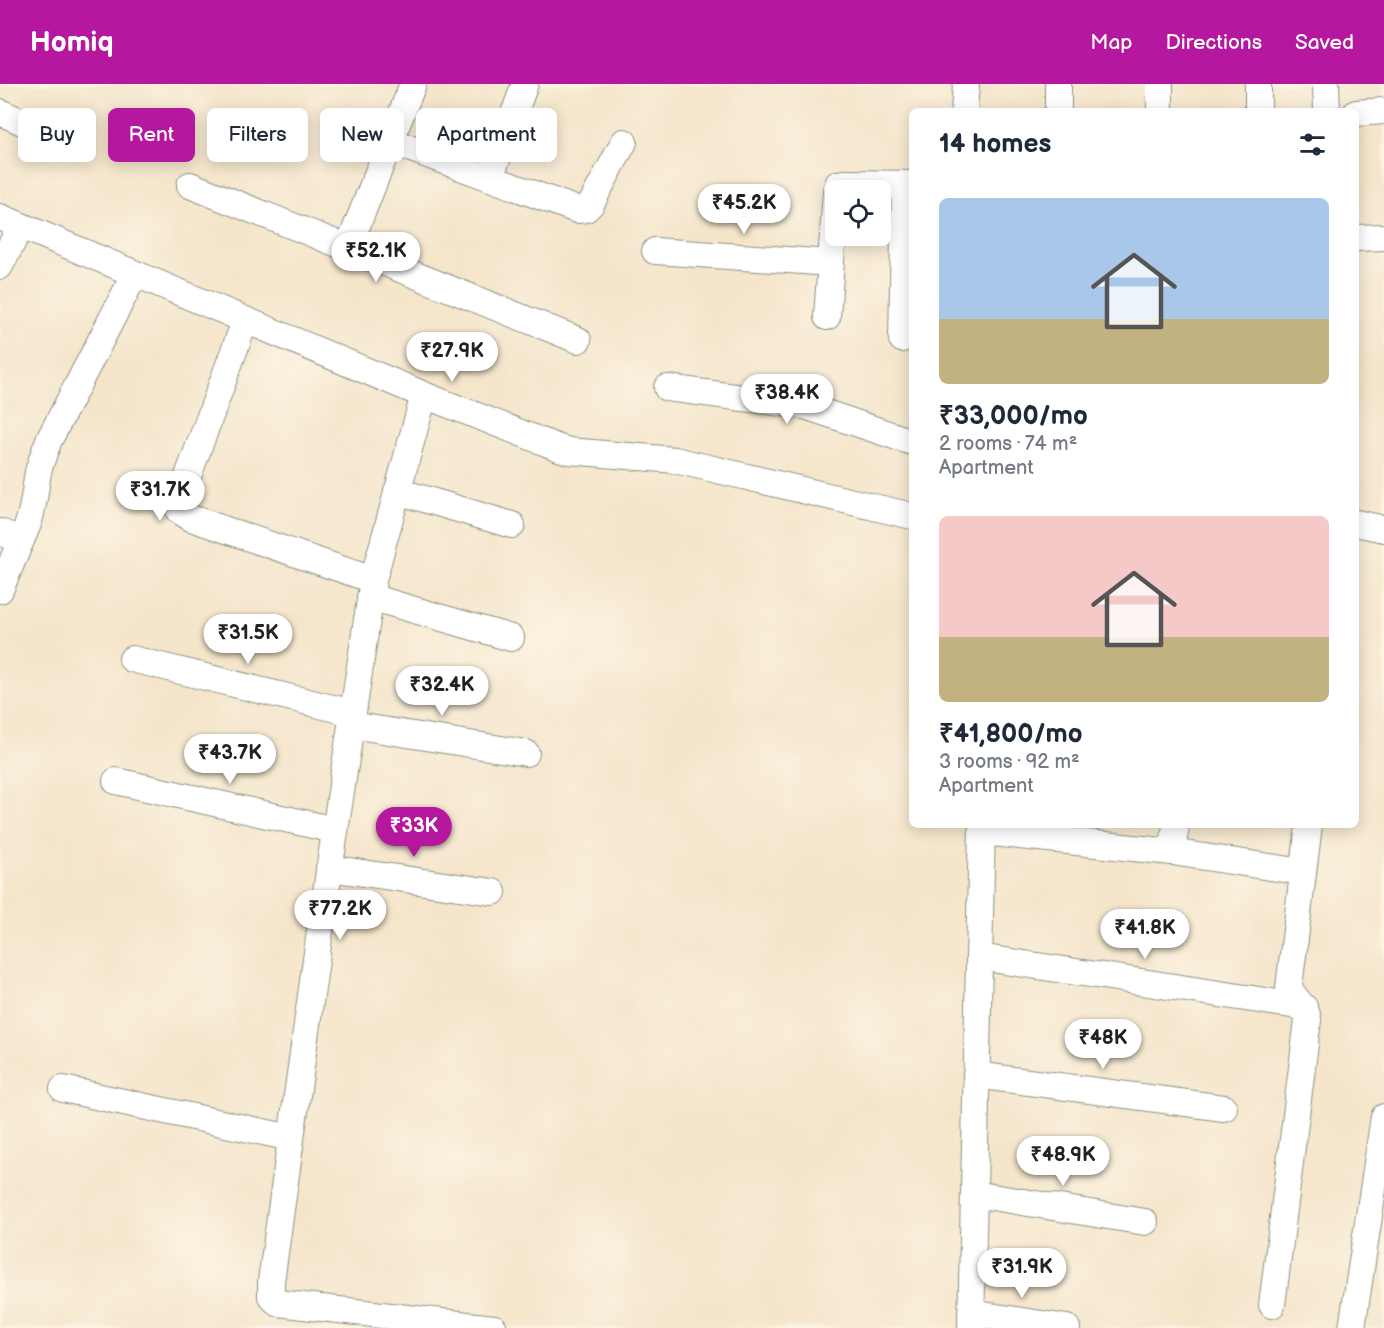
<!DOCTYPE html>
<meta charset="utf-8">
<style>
:root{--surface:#fff;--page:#f6f6f7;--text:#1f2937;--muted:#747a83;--accent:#b5179e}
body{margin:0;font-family:"Balsamiq Sans",sans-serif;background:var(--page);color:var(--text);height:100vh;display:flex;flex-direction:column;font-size:22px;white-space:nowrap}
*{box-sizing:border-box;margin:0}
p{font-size:20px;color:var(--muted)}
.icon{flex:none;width:33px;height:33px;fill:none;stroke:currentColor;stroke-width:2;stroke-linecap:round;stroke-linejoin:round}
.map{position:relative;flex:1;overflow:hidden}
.side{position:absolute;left:909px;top:24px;width:450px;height:720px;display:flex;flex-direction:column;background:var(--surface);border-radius:9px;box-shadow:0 3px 15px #0003}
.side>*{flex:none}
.hud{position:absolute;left:18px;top:24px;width:570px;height:54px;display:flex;gap:12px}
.tools{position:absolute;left:825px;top:96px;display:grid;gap:12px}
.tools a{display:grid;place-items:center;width:66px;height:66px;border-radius:9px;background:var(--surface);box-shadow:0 3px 15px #0003;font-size:30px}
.price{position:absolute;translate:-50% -51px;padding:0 14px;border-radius:21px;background:#fff;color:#222;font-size:20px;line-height:39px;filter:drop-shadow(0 2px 3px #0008)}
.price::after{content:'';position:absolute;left:50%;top:36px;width:18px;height:14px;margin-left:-9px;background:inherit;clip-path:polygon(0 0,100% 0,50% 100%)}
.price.active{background:var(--accent);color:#fff}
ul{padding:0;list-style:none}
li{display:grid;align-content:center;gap:12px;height:318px;padding:0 30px}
li span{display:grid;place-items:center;height:186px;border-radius:9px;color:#555}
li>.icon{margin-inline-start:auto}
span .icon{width:108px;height:108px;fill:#fffc;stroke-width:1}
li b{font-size:26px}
h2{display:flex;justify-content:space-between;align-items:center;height:72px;padding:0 30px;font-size:26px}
.pill{padding:0 21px;border-radius:9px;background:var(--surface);box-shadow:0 3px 15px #0003;font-size:21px;line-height:54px}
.pill.active{background:var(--accent);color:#fff}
header{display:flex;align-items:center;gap:36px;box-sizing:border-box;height:84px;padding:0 30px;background:var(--accent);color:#fff}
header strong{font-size:28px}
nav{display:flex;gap:33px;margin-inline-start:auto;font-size:21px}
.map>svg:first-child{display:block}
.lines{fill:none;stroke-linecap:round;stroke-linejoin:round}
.street-casing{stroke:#8a9180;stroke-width:28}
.street{stroke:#fff;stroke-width:26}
</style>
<header>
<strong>Homiq</strong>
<nav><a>Map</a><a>Directions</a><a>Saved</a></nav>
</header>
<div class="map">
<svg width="1384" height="1244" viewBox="0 0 1384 1244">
<rect width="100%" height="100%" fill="#fcf5e5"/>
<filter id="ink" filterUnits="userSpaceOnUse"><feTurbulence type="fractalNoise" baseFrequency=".0167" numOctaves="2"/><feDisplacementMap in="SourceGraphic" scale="12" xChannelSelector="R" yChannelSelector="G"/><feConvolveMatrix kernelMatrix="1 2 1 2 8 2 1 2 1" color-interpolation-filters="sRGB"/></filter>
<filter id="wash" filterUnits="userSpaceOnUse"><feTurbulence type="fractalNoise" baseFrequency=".008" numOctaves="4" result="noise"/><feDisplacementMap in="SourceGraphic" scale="24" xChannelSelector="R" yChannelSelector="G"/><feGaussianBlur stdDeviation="1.35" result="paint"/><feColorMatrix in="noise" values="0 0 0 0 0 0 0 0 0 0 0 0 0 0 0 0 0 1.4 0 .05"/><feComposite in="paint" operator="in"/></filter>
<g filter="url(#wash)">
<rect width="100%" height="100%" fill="#f5e5cb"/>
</g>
<g filter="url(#ink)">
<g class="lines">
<defs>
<g id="street">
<path d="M1326,0L1327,27"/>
<path d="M964,27L966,0"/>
<path d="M1058,27V0"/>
<path d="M1160,27V0"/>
<path d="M1258,27V0"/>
<path d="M0,28L51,51"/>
<path d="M1356,29L1384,27"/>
<path d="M390,57L577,126L586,125L591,120L624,58"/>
<path d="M490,94L525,0"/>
<path d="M190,101L578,256"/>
<path d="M836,106L838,100L844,99L912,100"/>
<path d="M0,133L424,311L559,364L569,367L675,376L912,432"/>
<path d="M1356,154L1384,153"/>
<path d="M348,164L413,0"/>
<path d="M655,167L831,179"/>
<path d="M0,182L21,142"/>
<path d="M827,233L836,109"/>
<path d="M245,237L180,414L179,427L188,433L373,496"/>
<path d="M902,255L905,100"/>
<path d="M667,304L805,322L912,358"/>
<path d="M424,311L373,496L320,847L271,1198V1212L278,1219L494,1244"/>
<path d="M397,407L512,441"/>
<path d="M1356,439L1384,445"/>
<path d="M0,448L21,456"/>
<path d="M0,506L28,440C34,423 35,405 38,388C41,377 45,366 49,356L135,190"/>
<path d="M370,513L511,554"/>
<path d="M132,575L353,629"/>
<path d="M351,641L526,669"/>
<path d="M116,697L335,746"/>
<path d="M982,748L1172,768L1303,788"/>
<path d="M1172,768L1176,741"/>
<path d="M329,784L493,808"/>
<path d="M979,873L1304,923"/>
<path d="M976,991L1224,1024"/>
<path d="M63,1005L291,1054"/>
<path d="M974,1110L1145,1138"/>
<path d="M1272,1221L1308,936C1307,922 1294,916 1289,903L1309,741"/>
<path d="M971,1229L1067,1244"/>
<path d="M971,1244L982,741"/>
<path d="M1352,1244L1384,1033"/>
</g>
</defs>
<use href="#street" class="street-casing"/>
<use href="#street" class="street"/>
</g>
</g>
</svg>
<div class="tools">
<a><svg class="icon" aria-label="locate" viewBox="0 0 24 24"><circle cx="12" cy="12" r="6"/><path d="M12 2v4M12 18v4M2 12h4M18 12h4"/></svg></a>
</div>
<b class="price" style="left:744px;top:151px">₹45.2K</b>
<b class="price" style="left:376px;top:199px">₹52.1K</b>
<b class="price" style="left:452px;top:299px">₹27.9K</b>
<b class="price" style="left:787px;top:341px">₹38.4K</b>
<b class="price" style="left:160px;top:438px">₹31.7K</b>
<b class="price" style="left:248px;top:581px">₹31.5K</b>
<b class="price" style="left:442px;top:633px">₹32.4K</b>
<b class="price" style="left:230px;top:701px">₹43.7K</b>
<b class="price active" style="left:414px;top:774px">₹33K</b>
<b class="price" style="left:340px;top:857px">₹77.2K</b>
<b class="price" style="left:1145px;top:876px">₹41.8K</b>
<b class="price" style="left:1103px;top:986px">₹48K</b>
<b class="price" style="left:1063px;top:1103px">₹48.9K</b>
<b class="price" style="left:1022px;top:1215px">₹31.9K</b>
<div class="hud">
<a class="pill">Buy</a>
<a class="pill active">Rent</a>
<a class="pill">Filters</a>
<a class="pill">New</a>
<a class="pill">Apartment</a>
</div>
<section class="side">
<h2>14 homes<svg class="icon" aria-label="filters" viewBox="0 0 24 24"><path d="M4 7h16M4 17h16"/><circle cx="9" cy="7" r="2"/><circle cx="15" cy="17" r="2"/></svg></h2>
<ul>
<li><span style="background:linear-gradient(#a9c7e8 65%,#c2b280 0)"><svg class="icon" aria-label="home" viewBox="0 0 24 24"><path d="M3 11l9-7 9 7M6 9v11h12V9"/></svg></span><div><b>₹33,000/mo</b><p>2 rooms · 74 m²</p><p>Apartment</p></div></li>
<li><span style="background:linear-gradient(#f6c9c9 65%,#c2b280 0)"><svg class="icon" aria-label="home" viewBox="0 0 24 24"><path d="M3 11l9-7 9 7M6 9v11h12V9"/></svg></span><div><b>₹41,800/mo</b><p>3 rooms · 92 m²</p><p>Apartment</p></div></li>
</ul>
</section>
</div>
